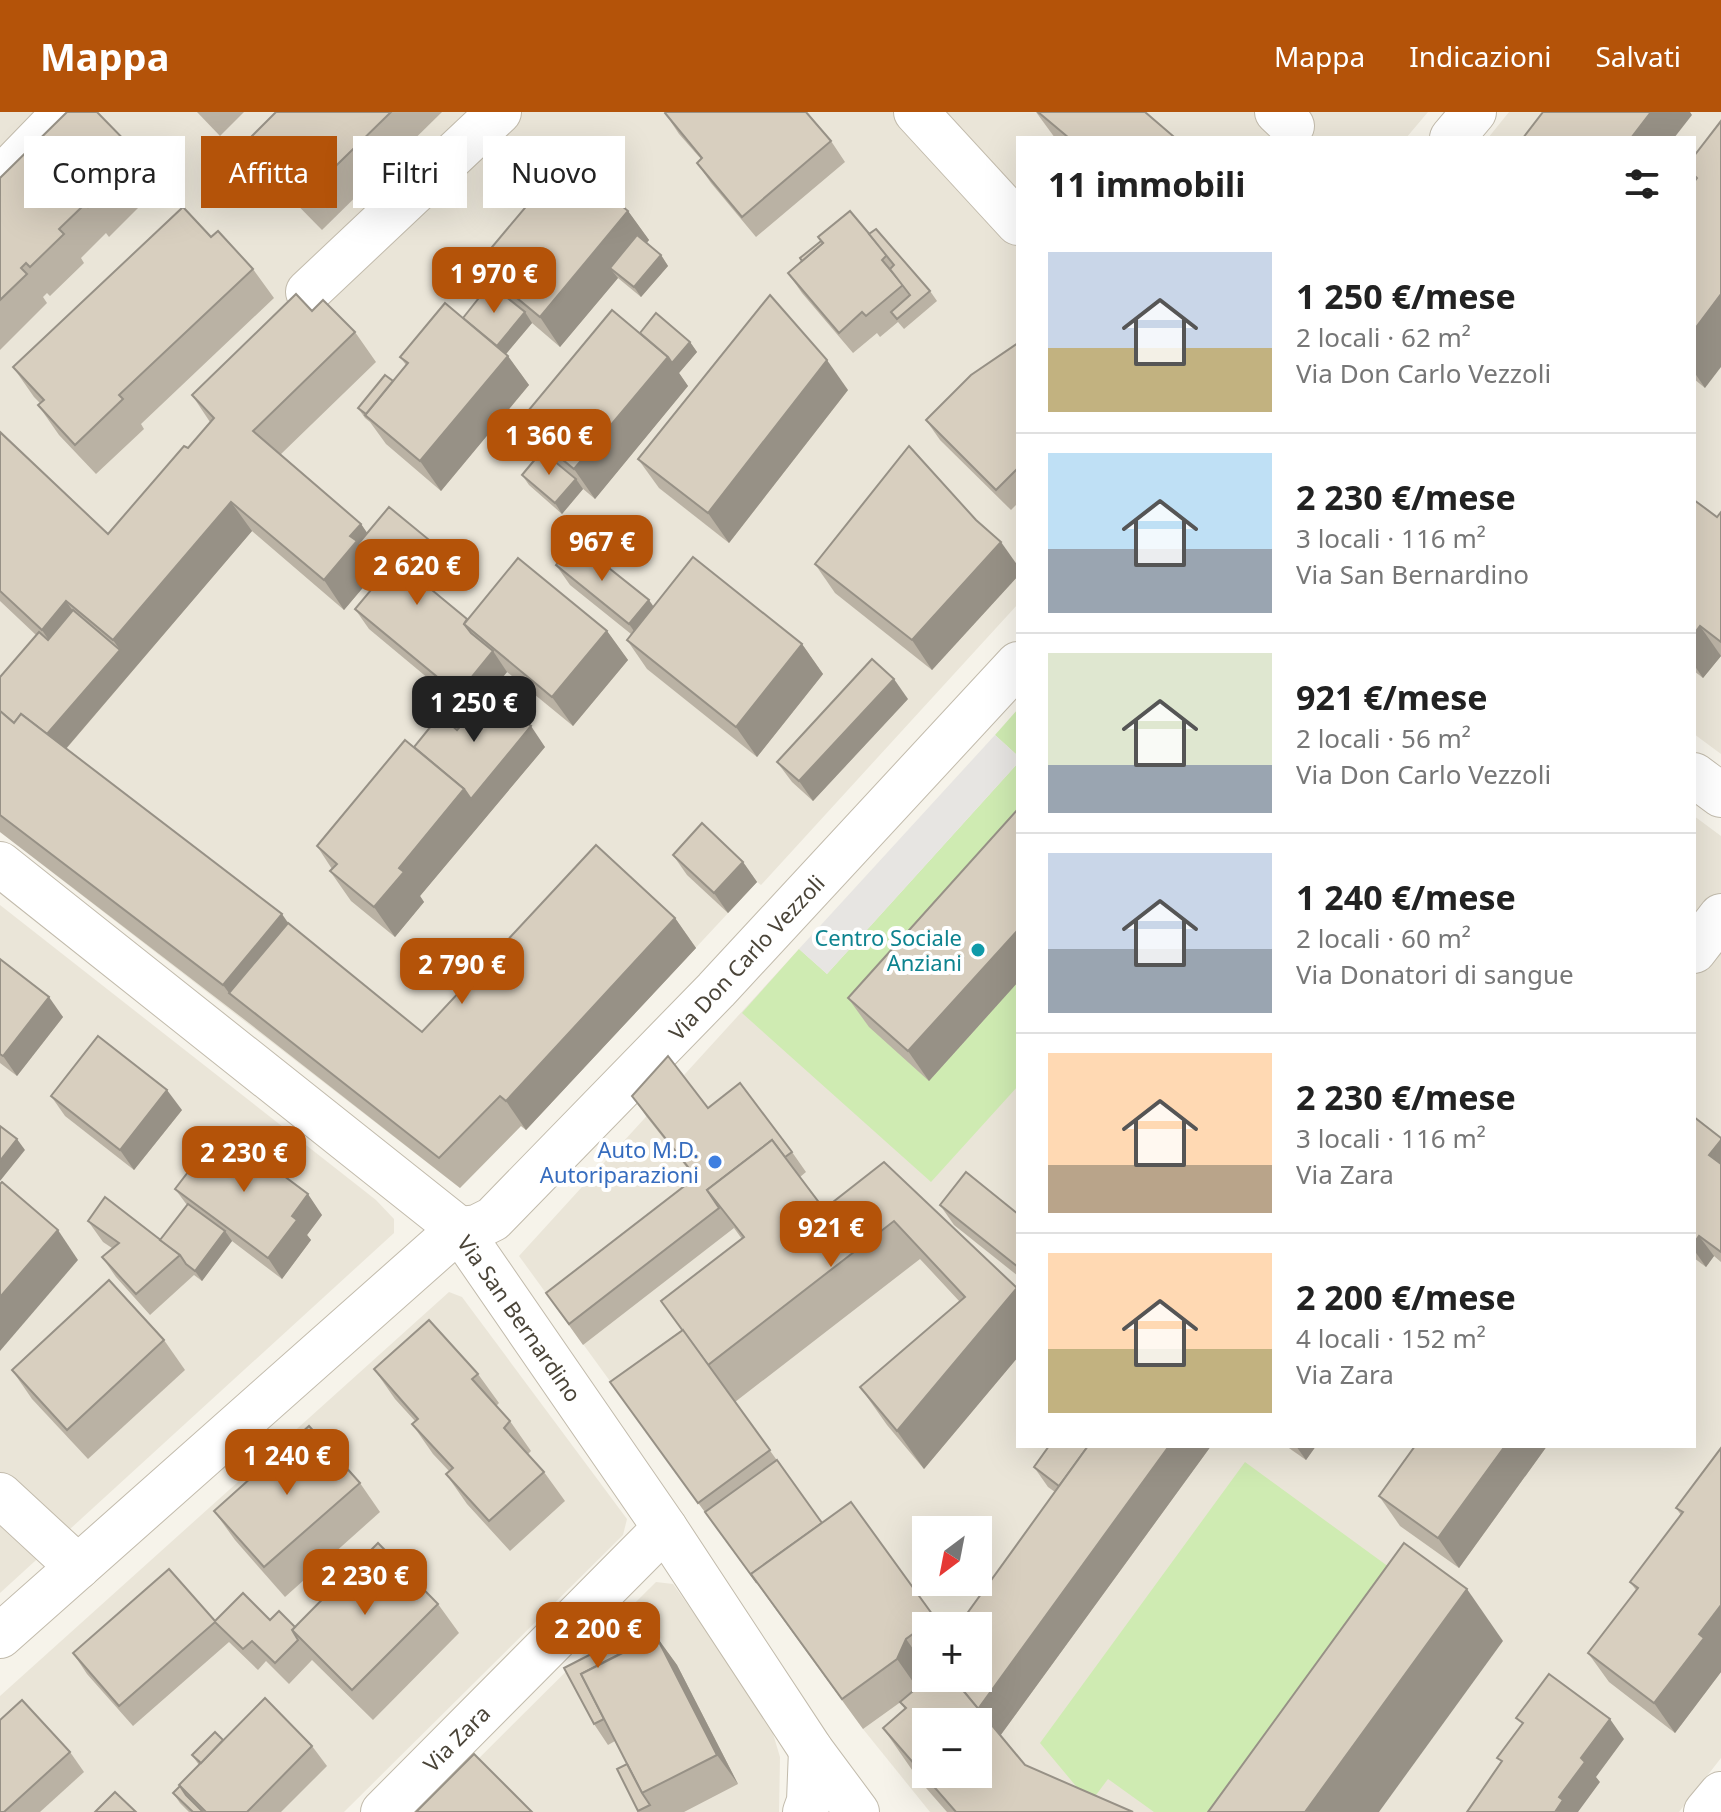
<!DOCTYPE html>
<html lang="it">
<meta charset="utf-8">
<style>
:root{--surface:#fff;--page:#f6f6f6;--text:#222;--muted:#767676;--line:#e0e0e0;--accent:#b45309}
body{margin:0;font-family:"Noto Sans",sans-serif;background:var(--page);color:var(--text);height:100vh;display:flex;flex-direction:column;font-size:30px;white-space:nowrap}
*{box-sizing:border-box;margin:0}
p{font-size:26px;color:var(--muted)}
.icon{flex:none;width:44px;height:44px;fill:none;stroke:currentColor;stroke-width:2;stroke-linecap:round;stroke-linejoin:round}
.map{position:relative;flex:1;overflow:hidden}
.details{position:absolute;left:1016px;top:24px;width:680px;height:1312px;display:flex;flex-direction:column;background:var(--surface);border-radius:0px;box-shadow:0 8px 32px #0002}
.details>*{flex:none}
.banner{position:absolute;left:24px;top:24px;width:760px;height:72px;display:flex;gap:16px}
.needle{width:52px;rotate:212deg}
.buttons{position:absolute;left:912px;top:1404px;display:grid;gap:16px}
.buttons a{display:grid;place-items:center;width:80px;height:80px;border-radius:0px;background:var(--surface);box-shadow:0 8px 32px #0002;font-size:40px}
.price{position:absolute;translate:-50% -68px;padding:0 18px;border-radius:16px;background:var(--accent);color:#fff;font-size:26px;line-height:52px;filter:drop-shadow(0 2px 4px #0008)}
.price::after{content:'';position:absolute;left:50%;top:48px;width:24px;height:18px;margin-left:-12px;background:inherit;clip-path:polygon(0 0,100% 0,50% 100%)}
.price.active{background:#222;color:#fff}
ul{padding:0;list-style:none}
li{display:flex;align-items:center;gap:24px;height:200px;padding:0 32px}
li+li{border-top:2px solid var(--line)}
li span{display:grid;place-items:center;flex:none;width:224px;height:160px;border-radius:0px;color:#555}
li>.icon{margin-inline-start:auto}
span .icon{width:96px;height:96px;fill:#fffc;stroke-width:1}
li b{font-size:34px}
h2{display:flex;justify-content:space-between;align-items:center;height:96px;padding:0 32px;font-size:34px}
.tag{padding:0 28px;border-radius:0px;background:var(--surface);box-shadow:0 8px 32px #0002;font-size:28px;line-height:72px}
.tag.active{background:var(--accent);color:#fff}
header{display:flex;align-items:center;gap:48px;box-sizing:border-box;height:112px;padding:0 40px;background:var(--accent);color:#fff}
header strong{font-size:38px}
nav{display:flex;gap:44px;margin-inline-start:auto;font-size:28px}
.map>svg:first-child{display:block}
.residential{fill:#eae5d8;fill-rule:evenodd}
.green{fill:#cfebb2}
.parking{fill:#e7e5e2}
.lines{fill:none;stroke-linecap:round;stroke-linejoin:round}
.minor-casing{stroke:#c2bbac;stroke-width:46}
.minor{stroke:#fff;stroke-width:44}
.wall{fill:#bab2a4;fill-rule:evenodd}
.shaded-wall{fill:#979186}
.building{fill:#d8cfbf;stroke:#979186;stroke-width:2;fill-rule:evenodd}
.culture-dot{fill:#0f9aa8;stroke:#fff;stroke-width:3}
.shop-dot{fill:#3f7fe0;stroke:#fff;stroke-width:3}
.labels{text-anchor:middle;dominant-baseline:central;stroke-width:8;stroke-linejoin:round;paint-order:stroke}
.culture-label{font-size:22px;fill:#0d838f;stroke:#fff;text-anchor:end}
.street-label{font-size:22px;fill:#4a4438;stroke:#fff}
.shop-label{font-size:22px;fill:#366cbe;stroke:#fff;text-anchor:end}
</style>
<header>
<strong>Mappa</strong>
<nav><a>Mappa</a><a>Indicazioni</a><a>Salvati</a></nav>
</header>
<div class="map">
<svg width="1721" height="1700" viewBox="0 0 1721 1700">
<rect width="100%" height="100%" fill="#f6f3ea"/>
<g class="residential">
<path d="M0,0H1428L1406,26H1018V492L761,773L757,770L526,1018L521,1014L460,1076L0,720Z"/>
<path d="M1509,0H1721V642L1694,622V26H1488Z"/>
<path d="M1018,651V1334H1694V704L1721,724V1646L1679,1700H930L863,1617L519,1144L799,837L827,862ZM926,1418H978V1470H926ZM926,1514H978V1566H926ZM926,1610H978V1662H926Z"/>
<path d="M0,793L376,1088L394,1107V1121L0,1481Z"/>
<path d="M449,1180L462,1185L627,1407L623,1423L344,1700H0V1584Z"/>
<path d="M656,1470L673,1472L768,1605L780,1645L779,1700H425Z"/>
</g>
<g class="green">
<path d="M1018,597V644L995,623Z"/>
<path d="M1018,651V974L931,1070L742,901L799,837L827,862Z"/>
<path d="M1245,1350L1415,1474L1251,1700H1154L1108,1667L1090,1691L1040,1631Z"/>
</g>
<path class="parking" d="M995,623L1018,644V651L827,862L799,837Z"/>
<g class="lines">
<defs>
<g id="minor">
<path d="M916,0L1018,111"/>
<path d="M1277,0L1292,14"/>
<path d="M1452,26L1474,0"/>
<path d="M0,67L65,0"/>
<path d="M308,180L499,0"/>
<path d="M1694,663L1721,683"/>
<path d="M0,752L459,1117L665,1416L811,1638L857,1700"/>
<path d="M1694,839L1721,804"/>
<path d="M459,1117L477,1115L493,1107L716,878L1018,552"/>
<path d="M0,1383L78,1455"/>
<path d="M0,1524L459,1117"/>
<path d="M383,1700L665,1416"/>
<path d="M805,1700L809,1689L811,1638"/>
<path d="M1706,1700L1721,1682"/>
</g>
</defs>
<use href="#minor" class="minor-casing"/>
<use href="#minor" class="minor"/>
</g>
<g class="wall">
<path d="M197,0H244L220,24Z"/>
<path d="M276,0H442L322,118L265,60L245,31Z"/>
<path d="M1036,0H1145L1174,26H1055Z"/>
<path d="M665,1L831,29L845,50L756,125L711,71L697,51L701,47L679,22Z"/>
<path d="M1721,9L1705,276L1694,267V44Z"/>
<path d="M140,44L161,73L109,125L106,121L81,146L84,151L50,184L47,181L43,185L47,191L0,238V66Z"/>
<path d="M541,90L628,99L649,128L647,131L661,143L668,154L641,185L618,166L560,235L532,211L506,242L529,273L441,379L386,332L370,310L365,306L358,296L393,269L406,253L400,245L463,206L490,172L477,153Z"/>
<path d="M869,122L930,179L937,189L904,217L898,210L880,225L877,221L853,241L802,181L788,161Z"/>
<path d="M211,125L253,157L274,186L141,312L144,317L96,362L59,323L38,293L40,291L34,285L13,255Z"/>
<path d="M312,199L355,220L376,250L280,343L361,412L367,421L428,427L442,447L423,470L467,507L607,519L628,548L573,614L507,560L481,591L545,635L420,784L424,790L395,825L351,789L330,759L332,757L317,734L414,635L457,618L471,602L369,517L355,497L383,464L377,459L344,498L252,419L66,637L288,811L422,920L675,806L696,836L526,1018L521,1014L460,1076L249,911L0,720V565L36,523L0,489V320L108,422L188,336L210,310L192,283Z"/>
<path d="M640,221L690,230L697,240L679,261L688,274L595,387L582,376L583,377L562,402L529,373L522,363L540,342L518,311Z"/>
<path d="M1018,231V391L1011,398L940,328L926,308Z"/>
<path d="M848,278L729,431L659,376L638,347Z"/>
<path d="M1694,388L1717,405L1721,400V544L1703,566L1694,559Z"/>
<path d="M815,452L1018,454V464L932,558L835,481Z"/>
<path d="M556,453L653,495L802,532L823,562L757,645L647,557L627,528L631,522L570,473Z"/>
<path d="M908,587L813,689L792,670L777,650Z"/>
<path d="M1018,697V870L929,969L869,915L848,886Z"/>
<path d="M673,743L743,750L757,770L728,801L687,763Z"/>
<path d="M0,847L63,905L17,964L0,951Z"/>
<path d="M51,984L182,998L134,1058L65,1004Z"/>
<path d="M632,984L708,996L792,1040L806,1060L800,1065L824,1097L884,1050L1018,1178V1245L924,1357L887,1313L860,1275L960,1190L920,1147L735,1290L822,1411L851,1390L941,1514H926V1566L1055,1380L1048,1375L1034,1355L1211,1334L1000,1624L1025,1653L1133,1700H947L919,1668L883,1616L905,1597L900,1590L902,1589L863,1617L610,1270L682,1218L661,1189L742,1127L734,1116L583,1233L546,1181L695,1066L646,1004ZM922,1569L926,1575L919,1574Z"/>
<path d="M1694,1005L1721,1026V1150L1714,1144L1706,1155L1694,1146Z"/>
<path d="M215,1040L322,1103L307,1123L311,1128L282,1167L232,1129L202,1169L194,1163L150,1203L116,1165L102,1145L112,1136L103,1130L88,1109L160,1128L187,1093L175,1077Z"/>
<path d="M940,1093L1018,1102V1164L954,1113Z"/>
<path d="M164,1228L185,1258L88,1347L32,1287L12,1258Z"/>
<path d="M374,1257L478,1262L499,1291L496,1294L510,1309L531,1339L528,1342L544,1360L565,1389L510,1439L467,1392L446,1362L449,1359L433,1342L412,1312L415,1309L395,1287Z"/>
<path d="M1286,1334H1316L1306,1348Z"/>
<path d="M1415,1334H1547L1459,1456L1400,1414L1379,1384Z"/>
<path d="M1721,1336V1560L1675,1621L1609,1570L1588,1541L1636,1478L1630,1470L1681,1403L1676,1396Z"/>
<path d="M360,1371L380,1400L285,1485L235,1428L214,1399Z"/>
<path d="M438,1492L459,1521L373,1608L312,1548L289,1572L266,1549L258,1558L229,1530L133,1614L87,1562L73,1541L215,1509L270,1508L295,1515Z"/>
<path d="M656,1524L677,1553L738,1672L684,1700H639L617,1657L627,1652L615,1629L608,1633L594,1612L645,1529Z"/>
<path d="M223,1628L312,1634L327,1654L281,1700H189L180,1691L173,1681L199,1653L192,1643Z"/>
<path d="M70,1640L84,1660L40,1700H0Z"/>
</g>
<g class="shaded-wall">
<path d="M1651,0H1690L1692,3L1674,26H1631Z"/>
<path d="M628,99L649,128L620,163L610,156L618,166L560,235L540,205Z"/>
<path d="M661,143L668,154L641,185L634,175Z"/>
<path d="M1721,182V255L1705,276L1694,260V218Z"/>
<path d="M525,200L532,211L500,249L493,239Z"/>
<path d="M690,230L697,240L679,261L688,274L595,387L574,357L668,245Z"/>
<path d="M508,244L529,273L441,379L420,349Z"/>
<path d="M827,248L848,278L729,431L708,401Z"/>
<path d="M576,367L583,377L562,402L555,391Z"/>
<path d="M231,390L252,419L57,647L42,627L120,538L113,528Z"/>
<path d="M361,412L381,441L364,440L377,459L344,498L324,468L350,424Z"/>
<path d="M428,427L442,447L418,475L404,455Z"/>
<path d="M1001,430L1018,454V464L932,558L912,528Z"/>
<path d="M649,488L663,508L643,532L629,512Z"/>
<path d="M66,489L87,519L62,548L42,518Z"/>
<path d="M1700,514L1721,544L1703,566L1694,553V522Z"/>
<path d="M607,519L628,548L573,614L552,585Z"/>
<path d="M802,532L823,562L757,645L736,615Z"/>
<path d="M493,539L507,560L472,602L458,582Z"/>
<path d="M894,567L908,587L813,689L799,669Z"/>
<path d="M531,614L545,635L420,784L424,790L395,825L374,795L399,756L464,677Z"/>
<path d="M743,750L757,770L728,801L714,781Z"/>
<path d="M282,802L308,840L229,881L223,873Z"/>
<path d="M675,806L696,836L526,1018L506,989Z"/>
<path d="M1018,818V870L929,969L908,939Z"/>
<path d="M49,885L63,905L17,964L3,944Z"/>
<path d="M167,978L182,998L134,1058L120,1038Z"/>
<path d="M17,1027L25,1038L0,1069V1049Z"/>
<path d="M1721,1028V1059L1709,1043Z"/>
<path d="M308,1082L322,1103L307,1123L311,1128L282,1167L268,1146L292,1104Z"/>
<path d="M58,1118L78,1148L0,1239V1185Z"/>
<path d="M225,1119L232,1129L202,1169L195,1159Z"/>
<path d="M1699,1124L1714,1144L1706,1155L1694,1138V1131Z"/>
<path d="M1017,1176L1018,1245L924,1357L897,1319Z"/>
<path d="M1169,1334H1211L997,1628L977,1599Z"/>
<path d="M1296,1334H1316L1306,1348Z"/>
<path d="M1505,1334H1547L1459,1456L1438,1426Z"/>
<path d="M1467,1477L1503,1529L1379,1700H1305Z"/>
<path d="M1721,1493V1560L1675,1621L1654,1591L1699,1522Z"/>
<path d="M656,1524L677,1553L738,1672L717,1643Z"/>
<path d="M906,1527L926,1555V1559L920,1566L922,1569L918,1577L897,1547Z"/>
<path d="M1610,1607L1624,1627L1596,1665L1600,1670L1578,1700H1555L1559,1685L1581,1646Z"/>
</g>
<g class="building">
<path d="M67,0H97L140,44L88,95L85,92L59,117L64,122L30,155L26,151L21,156L27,162L0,188V66Z"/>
<path d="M276,0H391L301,88L245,31Z"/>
<path d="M666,0H806L831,29L742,105L697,51L702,46L665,1Z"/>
<path d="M1038,0H1145L1173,24L1171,26H1069Z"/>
<path d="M1543,0H1651L1631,26H1523Z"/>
<path d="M1721,9V182L1694,218V70L1697,66L1694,63V44Z"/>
<path d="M573,52L628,99L540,205L477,153L534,85L541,90Z"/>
<path d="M183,95L211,125L218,119L253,157L119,283L123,287L75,333L38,293L44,288L13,255Z"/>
<path d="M850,99L887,143L882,148L903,173L866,204L862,200L839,221L788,161L823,131L818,125Z"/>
<path d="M876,117L930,179L897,207L891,200L910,183L890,157L894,153L869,122Z"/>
<path d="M637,123L661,143L634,175L610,156Z"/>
<path d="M821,129L823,131L802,149L800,146Z"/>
<path d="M490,172L525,200L497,234L463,206Z"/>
<path d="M296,182L312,199L323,188L355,220L253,319L361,412L350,424L357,429L324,468L231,390L113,528L66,489L42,518L0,479V320L108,422L184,334L188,336L214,306L192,283Z"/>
<path d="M770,183L827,248L708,401L638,347Z"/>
<path d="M445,191L508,244L420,349L365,303L408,251L400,245Z"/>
<path d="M612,198L668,245L574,357L518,311Z"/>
<path d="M656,201L690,230L672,251L668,245L640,221Z"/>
<path d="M1018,231V356L996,378L926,308L971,263Z"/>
<path d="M385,263L393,269L366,302L358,296Z"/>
<path d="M909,334L976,408L1001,430L912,528L815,452Z"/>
<path d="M542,339L576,367L555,391L522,363Z"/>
<path d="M1694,388L1717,405L1721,400V530L1700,514L1694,522Z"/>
<path d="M389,395L428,427L404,455L467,507L464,512L471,521L493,539L458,582L355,497L387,459L364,440L358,432Z"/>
<path d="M575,429L649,488L629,512L556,453Z"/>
<path d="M693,445L802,532L736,615L627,528Z"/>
<path d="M518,446L607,519L552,585L464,512Z"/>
<path d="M73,498L120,538L47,622L21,602L14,611L0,599V565L39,520L48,528Z"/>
<path d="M872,547L894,567L799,669L777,650Z"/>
<path d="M490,587L501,590L531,614L471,687L464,677L414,635L440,603L457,618L481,591Z"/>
<path d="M0,599L14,611L21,602L282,802L223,873L0,703Z"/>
<path d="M405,628L464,677L399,756L404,760L374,795L330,759L337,752L317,734Z"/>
<path d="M1018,697V818L908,939L848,886Z"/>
<path d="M702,711L743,750L714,781L673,743Z"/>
<path d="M596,733L675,806L506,989L500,984L439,1046L229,881L288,811L422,920Z"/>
<path d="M0,847L49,885L3,944L0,942Z"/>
<path d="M98,924L167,978L120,1038L51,984Z"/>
<path d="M668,944L708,996L740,971L792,1040L785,1045L772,1028L707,1078L719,1096L569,1212L546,1181L696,1065L632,984Z"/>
<path d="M1694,1005L1721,1026V1028L1709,1043L1721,1052V1140L1699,1124L1694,1131Z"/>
<path d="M0,1014L17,1027L0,1049Z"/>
<path d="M228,1022L308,1082L292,1104L297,1108L268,1146L175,1077L208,1034L215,1040Z"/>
<path d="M772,1028L824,1097L884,1050L1017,1176L897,1319L860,1275L965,1185L894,1109L708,1253L661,1189L744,1125L707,1078Z"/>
<path d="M966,1060L1018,1102V1155L940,1093Z"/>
<path d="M2,1070L58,1118L0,1185V1072Z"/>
<path d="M105,1085L180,1143L136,1182L102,1145L119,1131L88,1109Z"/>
<path d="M188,1092L225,1119L195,1159L186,1152L180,1143L160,1128Z"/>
<path d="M109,1168L164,1228L67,1318L12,1258Z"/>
<path d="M429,1208L478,1262L472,1267L510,1309L504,1316L544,1360L489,1409L446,1362L453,1356L412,1312L418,1307L374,1257Z"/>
<path d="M683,1218L770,1338L698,1391L610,1270Z"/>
<path d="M309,1314L360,1371L264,1455L214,1399Z"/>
<path d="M1049,1334H1088L1059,1374L1034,1355Z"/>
<path d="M1088,1334H1169L978,1597L961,1576L932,1575L920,1566L926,1558V1566H978V1514H958Z"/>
<path d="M1415,1334H1505L1438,1426L1379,1384Z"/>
<path d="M1721,1336V1493L1699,1522L1704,1526L1654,1591L1588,1541L1638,1476L1630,1470L1683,1400L1676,1396Z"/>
<path d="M777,1348L822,1411L751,1462L757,1471L705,1400Z"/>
<path d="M851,1390L935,1506L906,1527L897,1547L842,1587L751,1462Z"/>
<path d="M378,1431L438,1492L352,1578L292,1518Z"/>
<path d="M1404,1431L1467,1477L1305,1700H1208Z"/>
<path d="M169,1457L215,1509L243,1481L270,1508L279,1499L295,1515L292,1518L298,1528L275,1551L252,1529L243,1537L215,1510L119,1594L73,1541Z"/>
<path d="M638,1518L643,1530L581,1562L604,1607L594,1612L564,1556Z"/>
<path d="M656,1524L717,1643L642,1681L581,1562Z"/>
<path d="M1549,1562L1610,1607L1581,1646L1585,1650L1559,1685L1563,1688L1555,1700H1467L1502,1649L1497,1646L1523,1611L1516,1606Z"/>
<path d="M919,1574L961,1576L1025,1653L1133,1700H956L883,1616L906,1596L900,1590ZM926,1610H978V1662H926Z"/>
<path d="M265,1586L312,1634L247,1700H206L179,1673Z"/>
<path d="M22,1588L70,1640L4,1700H0V1608Z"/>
<path d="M215,1620L223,1628L201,1651L192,1643Z"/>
<path d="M474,1642L532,1700H416Z"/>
<path d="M627,1652L642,1681L650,1693L638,1699L617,1657Z"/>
<path d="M180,1674L186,1683L203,1700H193L173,1681Z"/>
<path d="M115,1680L136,1700H95Z"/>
</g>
<circle class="culture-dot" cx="978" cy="838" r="8"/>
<circle class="shop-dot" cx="715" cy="1050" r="8"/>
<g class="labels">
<g class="culture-label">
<text x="962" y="825">Centro Sociale<tspan x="962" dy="25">Anziani</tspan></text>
</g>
<g class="street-label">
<text transform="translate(746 845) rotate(-47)">Via Don Carlo Vezzoli</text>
<text transform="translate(520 1206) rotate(55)">Via San Bernardino</text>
<text transform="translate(456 1626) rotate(-45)">Via Zara</text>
</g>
<g class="shop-label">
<text x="699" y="1037">Auto M.D.<tspan x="699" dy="25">Autoriparazioni</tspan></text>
</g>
</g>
</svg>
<div class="buttons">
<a><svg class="needle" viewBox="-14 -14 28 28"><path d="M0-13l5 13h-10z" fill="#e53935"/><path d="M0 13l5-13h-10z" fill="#767676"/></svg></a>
<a>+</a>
<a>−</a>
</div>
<b class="price" style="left:494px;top:203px">1 970 €</b>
<b class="price" style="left:549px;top:365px">1 360 €</b>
<b class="price" style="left:602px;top:471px">967 €</b>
<b class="price" style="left:417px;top:495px">2 620 €</b>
<b class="price active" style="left:474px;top:632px">1 250 €</b>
<b class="price" style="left:462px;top:894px">2 790 €</b>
<b class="price" style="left:244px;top:1082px">2 230 €</b>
<b class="price" style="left:831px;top:1157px">921 €</b>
<b class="price" style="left:287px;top:1385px">1 240 €</b>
<b class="price" style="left:365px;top:1505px">2 230 €</b>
<b class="price" style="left:598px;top:1558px">2 200 €</b>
<div class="banner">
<a class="tag">Compra</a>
<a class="tag active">Affitta</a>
<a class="tag">Filtri</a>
<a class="tag">Nuovo</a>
</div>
<section class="details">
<h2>11 immobili<svg class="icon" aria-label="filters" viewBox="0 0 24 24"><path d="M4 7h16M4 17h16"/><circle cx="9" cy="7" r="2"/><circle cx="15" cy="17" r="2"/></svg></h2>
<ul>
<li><span style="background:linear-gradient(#c9d6e8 60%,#c2b280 0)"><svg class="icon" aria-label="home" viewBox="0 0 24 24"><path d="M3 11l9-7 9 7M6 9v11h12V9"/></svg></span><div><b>1 250 €/mese</b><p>2 locali · 62 m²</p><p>Via Don Carlo Vezzoli</p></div></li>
<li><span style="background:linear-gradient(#bfe0f5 60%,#9aa5b1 0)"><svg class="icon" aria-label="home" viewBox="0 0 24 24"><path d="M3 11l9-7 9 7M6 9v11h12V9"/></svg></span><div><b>2 230 €/mese</b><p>3 locali · 116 m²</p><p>Via San Bernardino</p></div></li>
<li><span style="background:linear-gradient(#dfe7d0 70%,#9aa5b1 0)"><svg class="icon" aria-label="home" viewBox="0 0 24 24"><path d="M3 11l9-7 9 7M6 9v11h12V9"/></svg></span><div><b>921 €/mese</b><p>2 locali · 56 m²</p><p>Via Don Carlo Vezzoli</p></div></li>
<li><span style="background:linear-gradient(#c9d6e8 60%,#9aa5b1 0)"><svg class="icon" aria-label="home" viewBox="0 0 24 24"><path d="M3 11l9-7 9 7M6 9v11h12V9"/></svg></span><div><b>1 240 €/mese</b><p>2 locali · 60 m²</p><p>Via Donatori di sangue</p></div></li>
<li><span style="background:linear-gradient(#ffd9b3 70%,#b9a48a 0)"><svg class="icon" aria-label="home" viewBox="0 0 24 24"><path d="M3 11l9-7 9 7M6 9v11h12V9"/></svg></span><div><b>2 230 €/mese</b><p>3 locali · 116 m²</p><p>Via Zara</p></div></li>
<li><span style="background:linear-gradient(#ffd9b3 60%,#c2b280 0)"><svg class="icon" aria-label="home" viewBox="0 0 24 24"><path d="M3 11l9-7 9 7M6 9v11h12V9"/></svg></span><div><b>2 200 €/mese</b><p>4 locali · 152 m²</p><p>Via Zara</p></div></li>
</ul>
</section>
</div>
